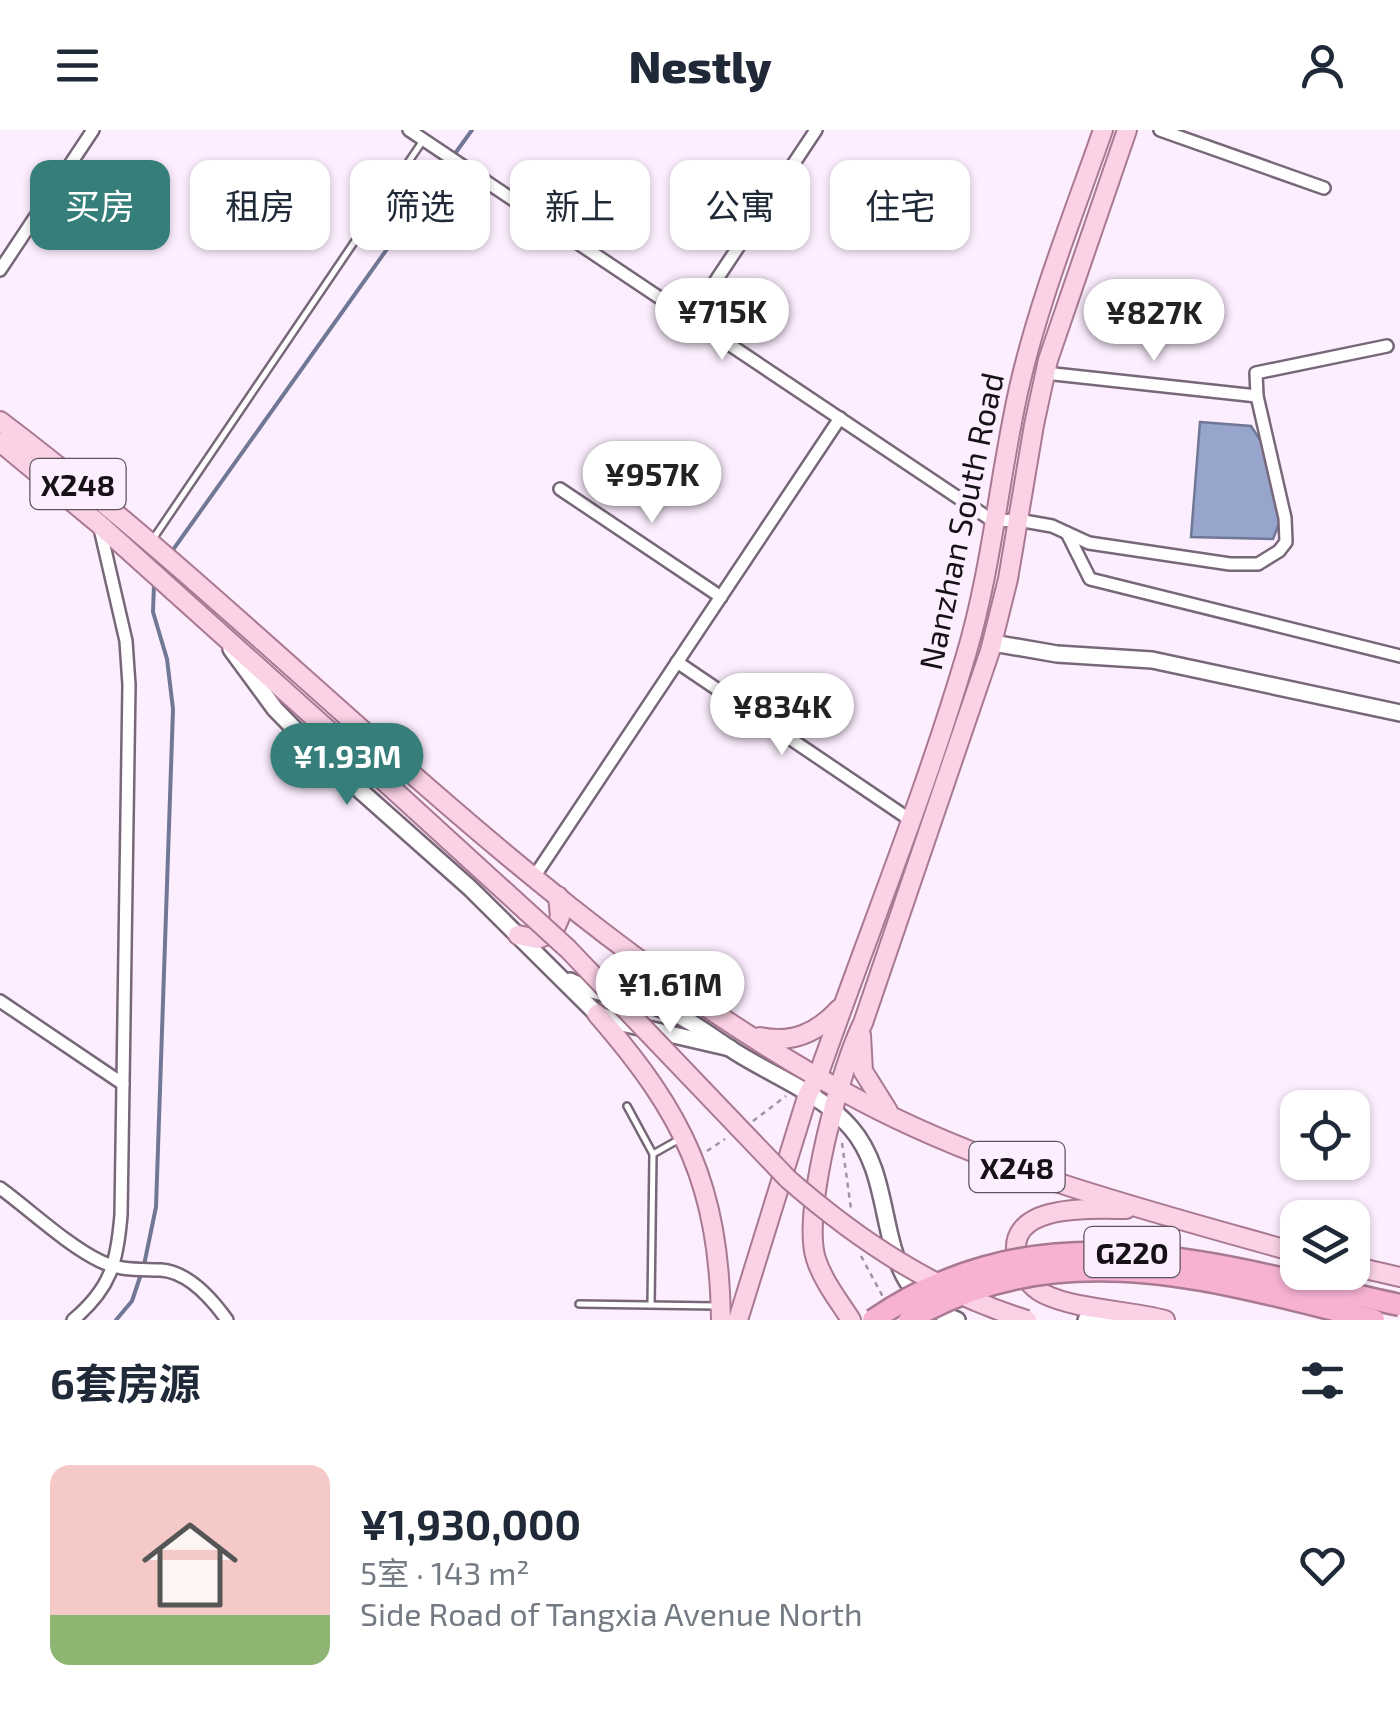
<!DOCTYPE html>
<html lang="zh">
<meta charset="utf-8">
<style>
:root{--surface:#fff;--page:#f6f6f7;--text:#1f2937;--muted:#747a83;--line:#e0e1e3;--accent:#367e7a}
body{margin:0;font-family:"Exo 2","Noto Sans SC",sans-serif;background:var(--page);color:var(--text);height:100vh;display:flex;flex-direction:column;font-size:38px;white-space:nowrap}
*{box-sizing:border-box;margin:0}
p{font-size:32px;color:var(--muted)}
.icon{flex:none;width:55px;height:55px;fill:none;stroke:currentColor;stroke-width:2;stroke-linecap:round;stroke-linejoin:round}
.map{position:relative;height:1190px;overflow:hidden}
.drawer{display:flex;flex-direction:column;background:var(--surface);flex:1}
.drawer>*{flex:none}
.hud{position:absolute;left:30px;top:30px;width:1340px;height:90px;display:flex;gap:20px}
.controls{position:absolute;left:1280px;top:960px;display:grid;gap:20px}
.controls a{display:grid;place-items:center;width:90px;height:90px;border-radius:20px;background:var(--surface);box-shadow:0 2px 8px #0004;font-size:50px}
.price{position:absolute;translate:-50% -85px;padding:0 22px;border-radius:35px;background:#fff;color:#222;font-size:32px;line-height:65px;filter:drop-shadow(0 2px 5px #0008)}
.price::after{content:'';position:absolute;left:50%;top:60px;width:30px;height:22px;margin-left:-15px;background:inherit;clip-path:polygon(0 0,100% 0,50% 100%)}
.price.on{background:var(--accent);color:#fff}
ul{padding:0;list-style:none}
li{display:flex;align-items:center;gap:30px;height:250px;padding:0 50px}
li+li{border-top:2px solid var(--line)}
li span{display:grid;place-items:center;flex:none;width:280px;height:200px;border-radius:20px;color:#555}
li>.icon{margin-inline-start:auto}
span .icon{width:120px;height:120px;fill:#fffc;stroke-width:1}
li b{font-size:42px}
h2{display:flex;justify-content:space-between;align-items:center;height:120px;padding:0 50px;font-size:42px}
.chip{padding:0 35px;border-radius:20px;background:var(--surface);box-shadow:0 2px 8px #0004;font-size:35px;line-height:90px}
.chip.on{background:var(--accent);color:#fff}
header{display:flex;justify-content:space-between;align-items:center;height:130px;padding:0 50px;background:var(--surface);font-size:45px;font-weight:800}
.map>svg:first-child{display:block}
.water{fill:#97a5cd;stroke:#707896;stroke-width:2.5}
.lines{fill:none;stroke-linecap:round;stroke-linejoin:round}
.stream{stroke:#707896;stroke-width:4}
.lane-casing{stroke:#776779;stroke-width:10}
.street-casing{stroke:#776779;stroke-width:16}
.secondary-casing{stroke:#776779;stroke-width:20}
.primary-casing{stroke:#a87991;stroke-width:22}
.path{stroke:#9e93a0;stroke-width:2.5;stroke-dasharray:5 5;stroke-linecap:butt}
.lane{stroke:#fff;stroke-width:5}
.street{stroke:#fff;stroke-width:11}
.secondary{stroke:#fff;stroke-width:15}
.primary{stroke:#fad1e5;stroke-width:18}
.primary-bridge-casing{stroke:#a87991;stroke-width:22;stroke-linecap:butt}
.highway-bridge-casing{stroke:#a87991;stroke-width:25;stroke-linecap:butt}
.primary-bridge{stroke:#fad1e5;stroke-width:18}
.highway-bridge{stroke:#f7b2d3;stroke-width:20}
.labels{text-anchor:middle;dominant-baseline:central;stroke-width:10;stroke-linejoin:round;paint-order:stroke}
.shield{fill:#fdeeff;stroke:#5b535d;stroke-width:2.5}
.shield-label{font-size:30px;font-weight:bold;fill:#161017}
.street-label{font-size:32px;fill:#161017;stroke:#fdeeff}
</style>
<header><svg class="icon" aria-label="menu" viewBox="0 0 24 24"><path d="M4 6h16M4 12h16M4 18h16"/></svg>Nestly<svg class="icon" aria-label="person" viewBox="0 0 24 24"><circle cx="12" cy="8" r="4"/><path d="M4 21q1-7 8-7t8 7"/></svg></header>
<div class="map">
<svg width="1400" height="1190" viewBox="0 0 1400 1190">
<rect width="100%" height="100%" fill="#fdeeff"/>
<path class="water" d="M1200,292L1251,296L1266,319L1281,389L1273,409L1191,407Z"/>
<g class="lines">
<g class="stream">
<path d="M454,25L472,0"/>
<path d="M170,424L449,32"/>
<path d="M144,1135L156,1077L173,579L167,529L153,482L154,454"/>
<path d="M116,1190L132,1171L141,1144"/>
</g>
<defs>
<g id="lane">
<path d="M153,409L422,12"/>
<path d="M627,976L653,1024L651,1175"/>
<path d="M653,1024L678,1010"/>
<path d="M579,1174L716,1176"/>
</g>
<g id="street">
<path d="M409,0L993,391L1018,390L1052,396L1089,413L1230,434H1258L1279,421L1286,412L1285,388L1257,266L1256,243L1387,216"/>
<path d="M1160,0L1324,58"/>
<path d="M0,140L93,0"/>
<path d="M691,188L816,0"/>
<path d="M1045,243L1257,266"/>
<path d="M560,359L721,467"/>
<path d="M1067,403L1090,449L1400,526"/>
<path d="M677,532L909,689"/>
<path d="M534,747L840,288"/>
<path d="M0,871L123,954"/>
<path d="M0,1058C30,1080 67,1115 100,1131C120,1141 139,1139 161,1140C188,1142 212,1169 227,1190"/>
<path d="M73,1190C111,1158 117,1133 121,1085L129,555L126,511L99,394"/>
</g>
<g id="secondary">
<path d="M993,513L1057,524L1152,530L1400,583"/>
<path d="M231,519L275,579L318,623L470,758L597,884L622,893L730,918"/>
<path d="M570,851C600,866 634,868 665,880C690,889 709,905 731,919C770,945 820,962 851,998C903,1058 867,1159 957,1190"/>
<path d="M1086,1190H1128"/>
</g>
<g id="primary">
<path d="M0,291C291,511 535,798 861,971C997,1043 1150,1081 1298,1123"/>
<path d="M0,312L99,394L328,600"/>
<path d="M518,805L537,809L553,803L560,787L558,766"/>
<path d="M597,884C684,984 719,1055 721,1190"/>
<path d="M861,905L863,941L888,981"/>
<path d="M760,907C792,914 817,903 839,879"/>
<path d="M1126,1079C1094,1079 1005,1072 1017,1128C1020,1143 1030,1157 1044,1164C1077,1180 1128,1180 1165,1190"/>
<path d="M1352,1136L1400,1147"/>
<path d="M738,1190L808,964L818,946C867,806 924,667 966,525C992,438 999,347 1019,258C1039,170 1073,86 1103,0"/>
<path d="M851,1190C839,1171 823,1151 816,1129C801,1083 841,936 863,893L990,521L1008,449L1034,295L1048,230L1127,0"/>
</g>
</defs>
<use href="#lane" class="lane-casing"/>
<use href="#street" class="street-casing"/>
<use href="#secondary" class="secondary-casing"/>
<use href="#primary" class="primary-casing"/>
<g class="path">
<path d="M753,991L786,966"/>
<path d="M842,1013L851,1079"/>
<path d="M707,1021L725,1009"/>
<path d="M861,1126L883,1167"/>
</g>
<use href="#lane" class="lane"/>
<use href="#street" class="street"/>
<use href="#secondary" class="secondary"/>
<use href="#primary" class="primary"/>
<defs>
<path id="primary-bridge" d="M328,600L568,819L788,1049C859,1111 936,1162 1027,1190"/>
<g id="highway-bridge">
<path d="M873,1190C1044,1073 1217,1136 1400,1175"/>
<path d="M909,1190C1060,1101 1217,1151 1374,1190"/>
</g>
</defs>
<use href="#primary-bridge" class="primary-bridge-casing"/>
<use href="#highway-bridge" class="highway-bridge-casing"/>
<use href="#primary-bridge" class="primary-bridge"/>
<use href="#highway-bridge" class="highway-bridge"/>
</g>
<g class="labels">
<g class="shield">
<rect x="30.5" y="329" width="95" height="50" rx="8"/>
<rect x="969.5" y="1012" width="95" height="50" rx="8"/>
<rect x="1084.5" y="1097" width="95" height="50" rx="8"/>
</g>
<g class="shield-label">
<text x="78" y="354">X248</text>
<text x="1017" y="1037">X248</text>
<text x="1132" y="1122">G220</text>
</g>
<g class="street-label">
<text transform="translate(960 391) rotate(-78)">Nanzhan South Road</text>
</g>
</g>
</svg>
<div class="controls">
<a><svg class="icon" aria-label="locate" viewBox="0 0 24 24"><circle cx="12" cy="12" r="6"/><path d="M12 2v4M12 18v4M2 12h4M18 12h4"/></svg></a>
<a><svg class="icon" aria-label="layers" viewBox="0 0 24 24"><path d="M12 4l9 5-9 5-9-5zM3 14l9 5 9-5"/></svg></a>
</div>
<b class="price" style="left:722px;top:233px">¥715K</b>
<b class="price" style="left:1154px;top:234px">¥827K</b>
<b class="price" style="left:652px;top:396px">¥957K</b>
<b class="price" style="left:782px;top:628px">¥834K</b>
<b class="price on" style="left:347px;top:678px">¥1.93M</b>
<b class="price" style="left:670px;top:906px">¥1.61M</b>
<div class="hud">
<a class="chip on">买房</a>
<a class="chip">租房</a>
<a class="chip">筛选</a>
<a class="chip">新上</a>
<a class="chip">公寓</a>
<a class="chip">住宅</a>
</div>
</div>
<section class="drawer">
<h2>6套房源<svg class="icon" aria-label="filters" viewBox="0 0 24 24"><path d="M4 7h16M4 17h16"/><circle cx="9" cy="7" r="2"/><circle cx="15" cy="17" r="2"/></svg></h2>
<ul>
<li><span style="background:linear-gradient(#f6c9c9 75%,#8fb573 0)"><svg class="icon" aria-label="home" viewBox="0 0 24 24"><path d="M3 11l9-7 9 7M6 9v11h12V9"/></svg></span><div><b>¥1,930,000</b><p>5室 · 143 m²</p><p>Side Road of Tangxia Avenue North</p></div><svg class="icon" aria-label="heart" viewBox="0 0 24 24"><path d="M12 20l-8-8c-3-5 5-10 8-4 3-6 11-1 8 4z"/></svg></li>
</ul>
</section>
